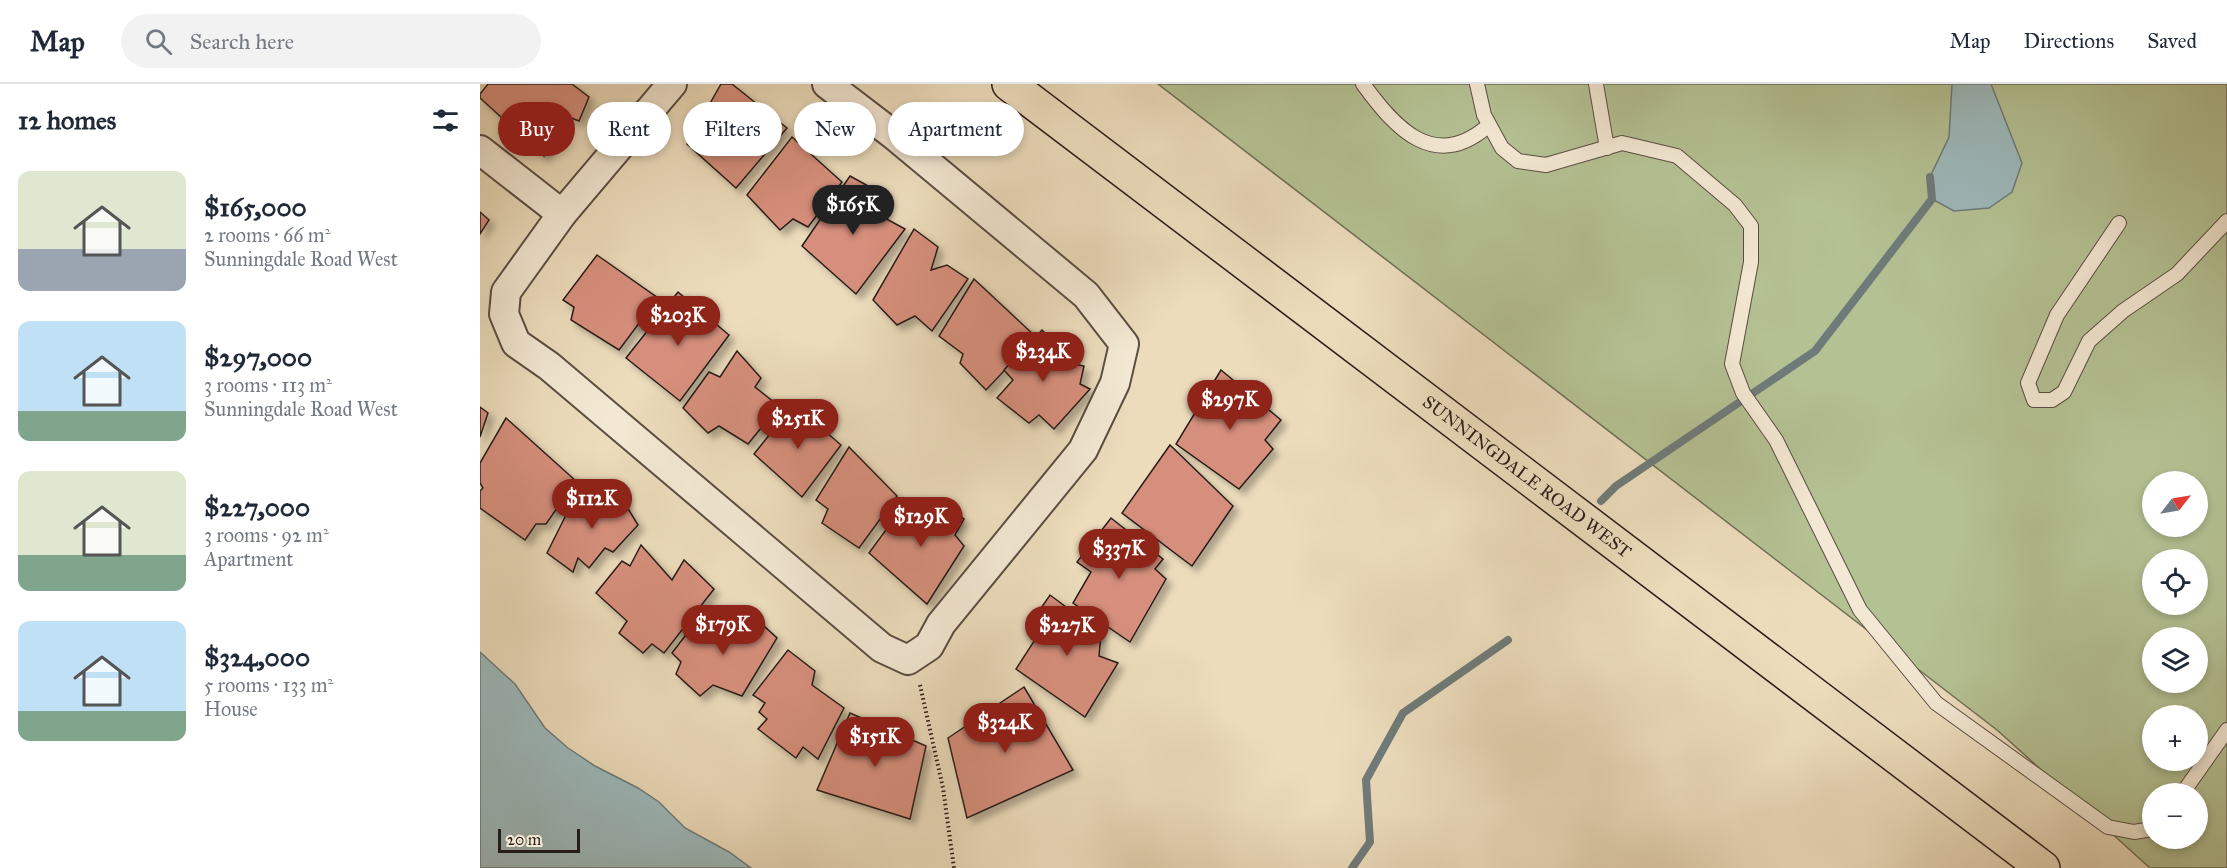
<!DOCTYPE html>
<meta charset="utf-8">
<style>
:root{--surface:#fff;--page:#f2f2f3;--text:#1f2937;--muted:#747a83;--line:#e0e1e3;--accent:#8f2418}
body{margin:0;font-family:"IM FELL Great Primer",serif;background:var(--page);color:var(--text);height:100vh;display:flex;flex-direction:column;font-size:22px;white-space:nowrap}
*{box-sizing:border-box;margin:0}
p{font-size:20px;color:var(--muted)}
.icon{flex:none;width:33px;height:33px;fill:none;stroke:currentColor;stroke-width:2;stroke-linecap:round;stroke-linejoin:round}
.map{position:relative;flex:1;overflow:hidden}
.sheet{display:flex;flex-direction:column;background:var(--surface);width:480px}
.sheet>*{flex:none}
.guide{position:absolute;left:18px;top:18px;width:570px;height:54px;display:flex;gap:12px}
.needle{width:39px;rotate:59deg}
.controls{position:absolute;left:1662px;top:387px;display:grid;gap:12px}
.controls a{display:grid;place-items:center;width:66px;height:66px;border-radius:50%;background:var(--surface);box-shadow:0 3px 9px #0003;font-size:30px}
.scale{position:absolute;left:18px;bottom:15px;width:82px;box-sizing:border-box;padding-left:6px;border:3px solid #291d19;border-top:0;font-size:16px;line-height:21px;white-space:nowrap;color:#291d19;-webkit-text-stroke:4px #f3e8d3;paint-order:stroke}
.price{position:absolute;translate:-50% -51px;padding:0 14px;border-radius:21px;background:var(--accent);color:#fff;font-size:20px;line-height:39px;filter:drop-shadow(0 2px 3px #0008)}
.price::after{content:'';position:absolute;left:50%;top:36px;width:18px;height:14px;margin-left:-9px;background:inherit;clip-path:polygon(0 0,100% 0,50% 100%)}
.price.active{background:#222;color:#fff}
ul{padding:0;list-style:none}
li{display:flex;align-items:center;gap:18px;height:150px;padding:0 18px}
li span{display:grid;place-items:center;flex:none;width:168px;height:120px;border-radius:12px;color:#555}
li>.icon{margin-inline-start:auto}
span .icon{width:72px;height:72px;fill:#fffc;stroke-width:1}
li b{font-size:26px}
h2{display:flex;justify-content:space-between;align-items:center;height:72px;padding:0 18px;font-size:26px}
.pill{padding:0 21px;border-radius:27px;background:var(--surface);box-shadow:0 3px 9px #0003;font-size:21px;line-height:54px}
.pill.active{background:var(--accent);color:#fff}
header{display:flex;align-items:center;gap:36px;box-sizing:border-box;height:84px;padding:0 30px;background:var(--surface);border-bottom:2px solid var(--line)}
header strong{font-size:28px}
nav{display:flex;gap:33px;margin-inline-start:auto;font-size:21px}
.search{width:420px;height:54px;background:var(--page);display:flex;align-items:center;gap:15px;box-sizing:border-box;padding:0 21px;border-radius:33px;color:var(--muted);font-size:22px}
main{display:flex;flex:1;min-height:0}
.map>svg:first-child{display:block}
.green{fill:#b4c193;stroke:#6e6f56;stroke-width:1.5;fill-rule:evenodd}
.water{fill:#9db9bb;stroke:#6f7b7a;stroke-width:1.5}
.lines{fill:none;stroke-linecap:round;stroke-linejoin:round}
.stream{stroke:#6f7b7a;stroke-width:8}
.building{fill:#d68f7c;stroke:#291d19;stroke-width:1.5;filter:url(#shadow)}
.service-casing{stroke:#5a4d42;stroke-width:16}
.minor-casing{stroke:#5a4d42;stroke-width:32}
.primary-casing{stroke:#291d19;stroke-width:36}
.path{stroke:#291d19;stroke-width:4;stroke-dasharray:1.5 3;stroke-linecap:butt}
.service{stroke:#f3e8d3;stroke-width:14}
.minor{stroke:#f3e8d3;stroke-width:28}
.primary{stroke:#ecdcbc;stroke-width:33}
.labels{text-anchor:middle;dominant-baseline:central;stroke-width:4.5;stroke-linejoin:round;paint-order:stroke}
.street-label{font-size:18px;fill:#291d19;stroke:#f3e8d3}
</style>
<header>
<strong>Map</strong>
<div class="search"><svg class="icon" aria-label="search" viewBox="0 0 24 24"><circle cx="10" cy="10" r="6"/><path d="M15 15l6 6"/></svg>Search here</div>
<nav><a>Map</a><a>Directions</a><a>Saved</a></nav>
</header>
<main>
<section class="sheet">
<h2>12 homes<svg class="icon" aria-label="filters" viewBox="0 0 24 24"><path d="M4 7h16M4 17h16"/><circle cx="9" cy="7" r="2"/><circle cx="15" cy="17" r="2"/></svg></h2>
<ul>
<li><span style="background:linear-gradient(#dfe7d0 65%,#9aa5b1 0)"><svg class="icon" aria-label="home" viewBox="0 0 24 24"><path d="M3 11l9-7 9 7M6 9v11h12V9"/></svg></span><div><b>$165,000</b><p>2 rooms · 66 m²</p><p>Sunningdale Road West</p></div></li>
<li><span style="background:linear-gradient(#bfe0f5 75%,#7fa58c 0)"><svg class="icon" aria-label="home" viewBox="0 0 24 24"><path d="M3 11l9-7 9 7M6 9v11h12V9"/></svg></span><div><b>$297,000</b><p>3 rooms · 113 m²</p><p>Sunningdale Road West</p></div></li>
<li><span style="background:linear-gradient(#dfe7d0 70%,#7fa58c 0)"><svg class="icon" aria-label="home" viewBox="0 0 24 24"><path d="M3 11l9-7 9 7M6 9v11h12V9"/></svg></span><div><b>$227,000</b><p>3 rooms · 92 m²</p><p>Apartment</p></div></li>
<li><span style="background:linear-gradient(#bfe0f5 75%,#7fa58c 0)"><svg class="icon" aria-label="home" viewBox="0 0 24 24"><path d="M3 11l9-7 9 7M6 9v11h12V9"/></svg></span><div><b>$324,000</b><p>5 rooms · 133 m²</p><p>House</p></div></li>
</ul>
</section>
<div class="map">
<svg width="1747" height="784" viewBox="0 0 1747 784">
<defs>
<filter id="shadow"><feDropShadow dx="5.5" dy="5.5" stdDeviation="3" flood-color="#0004"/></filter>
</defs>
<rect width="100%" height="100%" fill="#ecdcbc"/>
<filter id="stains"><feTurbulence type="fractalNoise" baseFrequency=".00333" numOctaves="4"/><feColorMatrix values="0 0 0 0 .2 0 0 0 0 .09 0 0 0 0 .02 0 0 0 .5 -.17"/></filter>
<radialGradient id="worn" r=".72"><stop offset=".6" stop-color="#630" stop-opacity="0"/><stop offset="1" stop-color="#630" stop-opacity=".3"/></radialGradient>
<path class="green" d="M678,0H1747V784H1670L1517,646ZM1672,398H1718V442H1672ZM1672,476H1718V520H1672ZM1672,554H1718V598H1672ZM1672,632H1718V676H1672ZM1672,710H1718V754H1672Z"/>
<g class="water">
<path d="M1472,0H1511L1542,79L1532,108L1509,124L1474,127L1452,115L1450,93L1469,53Z"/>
<path d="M0,568L35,600L65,644L88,664L115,682L158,704L179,718L205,744L249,768L271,784H0Z"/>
</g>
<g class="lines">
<g class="stream">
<path d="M1121,417L1136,402L1335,267L1452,115L1450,93"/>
<path d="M872,784L890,758L886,696L923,629L1028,556"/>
</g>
</g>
<g class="building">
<path d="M8,0H92L109,13L99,37L84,31L64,72L0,14V10Z"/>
<path d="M241,0H252L307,44L256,104L207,60Z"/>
<path d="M312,53L362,98L328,143L313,135L300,146L267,111Z"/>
<path d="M370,92L390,103L401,132L425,145L376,210L322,162Z"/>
<path d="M0,128L9,136L0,150Z"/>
<path d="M434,145L458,163L451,186L467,181L488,195L452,247L435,232L417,241L393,216Z"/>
<path d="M117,171L178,214L139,266L91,236L94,223L83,216Z"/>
<path d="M494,195L556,253L506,306L480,279L483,270L459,252Z"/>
<path d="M198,208L249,251L200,317L146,274Z"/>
<path d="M562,246L581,265L580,277L604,282L600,300L610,305L574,345L559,331L549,339L517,314L533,296L524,286Z"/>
<path d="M257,267L281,294L275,303L299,322L268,360L239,342L228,349L203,324L229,288L240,293Z"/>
<path d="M741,286L801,336L785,356L793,365L759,405L696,360Z"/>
<path d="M314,320L361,361L322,413L274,370Z"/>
<path d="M0,323L8,329L0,353Z"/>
<path d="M26,334L96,397L66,440H56L45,456L0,424V407L3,404L0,399V379Z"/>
<path d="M690,361L753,422L712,482L642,429Z"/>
<path d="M369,363L417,412L379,464L342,439L348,425L336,416Z"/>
<path d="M99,405L122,420L136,405L158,441L133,468L125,464L109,484L98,474L93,488L67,469Z"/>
<path d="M434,415L454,425L463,420L484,435L475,451L484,462L447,520L389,469L411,439L420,441Z"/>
<path d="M631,434L683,475L675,485L686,495L650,558L593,519L611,488L597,478Z"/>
<path d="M161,461L192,496L204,476L234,505L184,569L172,560L163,569L139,549L147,537L116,509L142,477L150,482Z"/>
<path d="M570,511L621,549L619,572L638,579L605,633L536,585L560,548L550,540Z"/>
<path d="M222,530L246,555L273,532L297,554L262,612L233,601L220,612L196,590L201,578L192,569Z"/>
<path d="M308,566L335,587L332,601L364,624L338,675L323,663L316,674L278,645L287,635L279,628L285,619L273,611Z"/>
<path d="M544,603L593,686L487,734L468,654Z"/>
<path d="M370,629L446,662L430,735L337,706Z"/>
</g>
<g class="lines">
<defs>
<g id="service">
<path d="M883,0C915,44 955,89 1009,41"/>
<path d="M997,0L1004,31L1022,64L1038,77L1066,81L1142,59L1197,72L1255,121L1271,142V178L1252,280L1263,309L1296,356L1380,526L1456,619L1628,743L1654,748L1672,745"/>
<path d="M1116,0L1127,64"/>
<path d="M1639,139L1577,231L1548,299L1554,316H1572L1584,308L1609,257L1643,227L1697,190L1747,137"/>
<path d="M1702,710L1747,646"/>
</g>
<g id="minor">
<path d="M192,0L82,130L26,208L24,230L36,259L69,282L402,564L428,576L449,562L461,540L603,366L635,299L644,260L606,211L415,52L347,0"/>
<path d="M0,66L82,130"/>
</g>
<g id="primary">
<path id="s1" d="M529,0L1563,784"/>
</g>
</defs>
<use href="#service" class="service-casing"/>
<use href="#minor" class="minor-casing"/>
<use href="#primary" class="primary-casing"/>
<path class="path" d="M440,601L463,704L474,784"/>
<use href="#service" class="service"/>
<use href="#minor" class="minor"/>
<use href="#primary" class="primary"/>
</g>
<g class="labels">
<g class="street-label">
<text stroke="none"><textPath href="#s1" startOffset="650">SUNNINGDALE ROAD WEST</textPath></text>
</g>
</g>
<rect width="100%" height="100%" filter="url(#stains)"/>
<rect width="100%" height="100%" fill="url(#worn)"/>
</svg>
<div class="controls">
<a><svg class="needle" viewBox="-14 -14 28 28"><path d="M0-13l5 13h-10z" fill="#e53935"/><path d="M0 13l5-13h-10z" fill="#747a83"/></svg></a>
<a><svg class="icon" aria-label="locate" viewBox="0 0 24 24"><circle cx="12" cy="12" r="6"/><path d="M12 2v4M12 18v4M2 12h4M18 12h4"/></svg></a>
<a><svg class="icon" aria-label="layers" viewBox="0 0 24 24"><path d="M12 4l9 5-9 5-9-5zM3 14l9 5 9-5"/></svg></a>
<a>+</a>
<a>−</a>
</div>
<div class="scale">20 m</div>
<b class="price active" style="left:373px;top:152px">$165K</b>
<b class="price" style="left:198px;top:263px">$203K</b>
<b class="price" style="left:563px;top:299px">$234K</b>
<b class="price" style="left:750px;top:347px">$297K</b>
<b class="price" style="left:318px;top:366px">$251K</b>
<b class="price" style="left:112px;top:446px">$112K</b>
<b class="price" style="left:441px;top:464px">$129K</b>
<b class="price" style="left:639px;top:496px">$337K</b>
<b class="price" style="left:243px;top:572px">$179K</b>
<b class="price" style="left:587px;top:573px">$227K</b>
<b class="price" style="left:525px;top:670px">$324K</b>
<b class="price" style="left:395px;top:684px">$151K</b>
<div class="guide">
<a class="pill active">Buy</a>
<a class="pill">Rent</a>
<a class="pill">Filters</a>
<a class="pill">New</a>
<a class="pill">Apartment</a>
</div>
</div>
</main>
